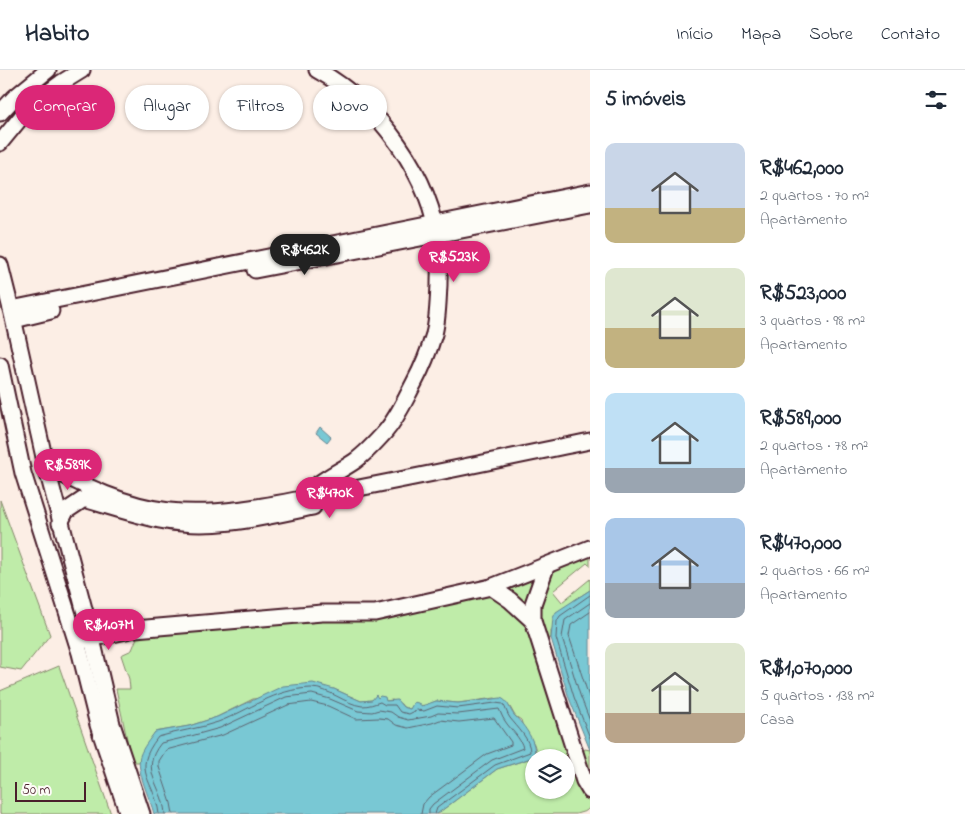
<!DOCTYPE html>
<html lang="pt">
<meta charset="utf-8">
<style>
:root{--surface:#fff;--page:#f6f6f7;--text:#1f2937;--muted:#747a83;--line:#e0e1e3;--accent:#db2777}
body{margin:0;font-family:"Indie Flower",sans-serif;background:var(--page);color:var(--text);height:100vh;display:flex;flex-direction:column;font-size:19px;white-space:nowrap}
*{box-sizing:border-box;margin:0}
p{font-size:16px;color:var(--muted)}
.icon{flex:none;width:28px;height:28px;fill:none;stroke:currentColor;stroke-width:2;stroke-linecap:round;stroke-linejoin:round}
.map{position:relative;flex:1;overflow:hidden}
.details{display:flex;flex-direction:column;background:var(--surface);width:375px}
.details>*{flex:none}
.top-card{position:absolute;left:15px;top:15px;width:475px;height:45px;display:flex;gap:10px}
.tools{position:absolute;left:525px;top:679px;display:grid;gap:10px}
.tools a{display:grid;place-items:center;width:50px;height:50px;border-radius:50%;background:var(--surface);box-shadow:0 1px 4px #0004;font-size:25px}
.scale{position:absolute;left:15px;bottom:12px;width:71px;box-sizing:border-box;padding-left:5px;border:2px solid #4a1f2b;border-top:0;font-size:14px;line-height:18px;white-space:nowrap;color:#4a1f2b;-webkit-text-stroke:4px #fdfcf7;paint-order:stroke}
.price{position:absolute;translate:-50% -42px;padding:0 11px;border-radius:18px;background:var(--accent);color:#fff;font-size:16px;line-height:32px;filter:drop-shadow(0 1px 2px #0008)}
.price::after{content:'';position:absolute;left:50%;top:30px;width:15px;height:11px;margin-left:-8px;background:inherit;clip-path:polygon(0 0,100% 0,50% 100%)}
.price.selected{background:#222;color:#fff}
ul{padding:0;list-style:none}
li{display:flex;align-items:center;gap:15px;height:125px;padding:0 15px}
li span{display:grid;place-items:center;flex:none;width:140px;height:100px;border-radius:10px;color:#555}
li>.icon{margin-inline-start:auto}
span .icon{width:60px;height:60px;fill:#fffc;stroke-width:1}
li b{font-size:21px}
h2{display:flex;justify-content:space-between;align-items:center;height:60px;padding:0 15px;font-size:21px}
.pill{padding:0 18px;border-radius:22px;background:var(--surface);box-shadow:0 1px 4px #0004;font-size:18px;line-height:45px}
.pill.selected{background:var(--accent);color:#fff}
header{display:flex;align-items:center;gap:30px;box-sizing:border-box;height:70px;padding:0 25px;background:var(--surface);border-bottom:1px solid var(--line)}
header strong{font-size:24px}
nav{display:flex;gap:28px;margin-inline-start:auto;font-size:18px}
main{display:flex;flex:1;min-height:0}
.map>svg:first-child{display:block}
.green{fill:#bfeca9;stroke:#84866a;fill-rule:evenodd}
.water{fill:#79c8d4;stroke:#668490}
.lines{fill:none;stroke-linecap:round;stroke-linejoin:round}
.shore{stroke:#5d636f;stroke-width:1}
.minor-casing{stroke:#4a1f2b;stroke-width:19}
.minor{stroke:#fdfcf7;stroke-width:15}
</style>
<header>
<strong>Habito</strong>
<nav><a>Início</a><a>Mapa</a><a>Sobre</a><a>Contato</a></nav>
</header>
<main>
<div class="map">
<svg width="590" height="744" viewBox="0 0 590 744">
<rect width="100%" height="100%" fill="#fceee5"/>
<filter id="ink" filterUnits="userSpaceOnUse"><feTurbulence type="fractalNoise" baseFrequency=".02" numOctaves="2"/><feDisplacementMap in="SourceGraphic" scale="10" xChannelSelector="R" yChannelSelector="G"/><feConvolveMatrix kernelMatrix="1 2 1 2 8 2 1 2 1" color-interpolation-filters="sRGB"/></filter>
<g filter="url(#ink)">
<g class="green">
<path d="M0,430L50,565L21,601L0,597Z"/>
<path d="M590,481V496L587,493L553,521L562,532L590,509V520L573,531L551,560V568L545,570L540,557V525L553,499Z"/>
<path d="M535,504L529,537L504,519Z"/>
<path d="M484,523L497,525L527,547L590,725V737L586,741L576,744H437L497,699L535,687L536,681L534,674L523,657L521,650L515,646L510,637L495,628L458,633L436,631L428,635L413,636L410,639L403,637L401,634L392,630L386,631L378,628L372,630L361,631L334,619L253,629L217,647L189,656L155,662L140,687V692H132L116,619H130L129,609L121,585L132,580L138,565ZM534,688H566V720H534Z"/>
<path d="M59,596L111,744H0V621Z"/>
<path d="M585,679L590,680V712L582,683Z"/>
</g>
<g class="water">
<path d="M320,357L331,367L327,372L316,363Z"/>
<path d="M590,520V680L569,628L551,568L553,548L556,542Z"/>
<path d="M313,613L334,619L361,631L372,630L376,625L378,628L380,626L385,627L386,631L397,630L403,637L410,639L414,632L418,633L422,636L436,631L458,633L501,628C510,632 509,640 515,646C524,655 538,673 534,687L497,699L437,744H154C150,728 136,702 140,686C143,677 150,669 155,662L189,656L217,647L283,616Z"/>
</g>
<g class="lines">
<g class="shore">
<path d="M590,525L560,546L557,551L556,568L574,627L590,668"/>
<path d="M590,533L565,550L562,567L580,625L590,651"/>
<path d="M590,542L571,555L569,566L590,630"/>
<path d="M159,744C155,709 130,703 158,667C177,661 198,659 218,652C250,640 274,619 311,618C329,618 345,634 362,636C369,636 374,634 380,632L385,635H395L400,642L409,644L417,640L424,641L437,636L458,638L495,633L503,634C506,638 507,644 510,648C518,658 530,669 530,682L495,695L437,738L435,744"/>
<path d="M165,744C163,714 138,702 161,673L191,666L220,658L286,627L312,624L330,629L358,641L372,642L379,640L391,642L398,647L408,650L431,646L438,643L458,644L499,639C501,643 502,647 505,651C510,659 521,668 523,678L492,690L433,734L429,739V744"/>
<path d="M173,744L171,733L159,697V691L166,680L223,665L288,635L311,632L328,636L356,649L379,648L388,649L396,655L408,658L432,653L440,650L459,652L494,648L511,672V675L487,684L429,727L423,734L421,744"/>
</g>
<defs>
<g id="minor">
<path d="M0,43L15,27L48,0"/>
<path d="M0,73L32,34L61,13L82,0"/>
<path d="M0,195L11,239L46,396L92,569L112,654L142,744"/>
<path d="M255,200L590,135"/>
<path d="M11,239L590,122"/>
<path d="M14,250L51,241"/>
<path d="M0,295L23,403L80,583L98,655L128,744"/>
<path d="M46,396C84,416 125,436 169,441C223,447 284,432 338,422C422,406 506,388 590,371"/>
<path d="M305,429C311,414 341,401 355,391C366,383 376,372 385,362C398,347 405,330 414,313C422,298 429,281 434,264C438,249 438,231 439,215C439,203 440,190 439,177C431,105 379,34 317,0"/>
<path d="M60,453L66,441L84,429C111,437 138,446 165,451C215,460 265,447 313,437"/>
<path d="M546,497L533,534V551L584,711L590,721"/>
<path d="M491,517L510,530L533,551"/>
<path d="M77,572L135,559L322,543H375L491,517L590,478"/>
</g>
</defs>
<use href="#minor" class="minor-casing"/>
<use href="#minor" class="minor"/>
</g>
</g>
</svg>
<div class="tools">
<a><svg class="icon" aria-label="layers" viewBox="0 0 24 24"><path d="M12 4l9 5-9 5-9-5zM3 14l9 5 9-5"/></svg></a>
</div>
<div class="scale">50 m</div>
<b class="price selected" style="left:305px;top:206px">R$462K</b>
<b class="price" style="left:454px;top:213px">R$523K</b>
<b class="price" style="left:68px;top:421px">R$589K</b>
<b class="price" style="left:330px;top:449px">R$470K</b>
<b class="price" style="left:109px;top:581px">R$1.07M</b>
<div class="top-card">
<a class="pill selected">Comprar</a>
<a class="pill">Alugar</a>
<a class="pill">Filtros</a>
<a class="pill">Novo</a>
</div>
</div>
<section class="details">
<h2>5 imóveis<svg class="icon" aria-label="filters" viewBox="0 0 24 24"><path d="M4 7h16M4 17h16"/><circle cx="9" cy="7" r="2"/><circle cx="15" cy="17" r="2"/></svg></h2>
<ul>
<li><span style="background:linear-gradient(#c9d6e8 65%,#c2b280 0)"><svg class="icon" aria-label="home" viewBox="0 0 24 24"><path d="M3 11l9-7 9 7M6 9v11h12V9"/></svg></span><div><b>R$462,000</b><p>2 quartos · 70 m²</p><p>Apartamento</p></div></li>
<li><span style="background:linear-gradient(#dfe7d0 60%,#c2b280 0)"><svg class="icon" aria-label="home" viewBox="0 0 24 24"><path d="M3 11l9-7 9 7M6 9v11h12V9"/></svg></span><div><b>R$523,000</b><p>3 quartos · 98 m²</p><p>Apartamento</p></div></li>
<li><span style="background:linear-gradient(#bfe0f5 75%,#9aa5b1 0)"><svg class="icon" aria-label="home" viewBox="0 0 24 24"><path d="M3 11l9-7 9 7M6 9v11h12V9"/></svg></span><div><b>R$589,000</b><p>2 quartos · 78 m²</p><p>Apartamento</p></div></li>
<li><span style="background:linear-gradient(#a9c7e8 65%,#9aa5b1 0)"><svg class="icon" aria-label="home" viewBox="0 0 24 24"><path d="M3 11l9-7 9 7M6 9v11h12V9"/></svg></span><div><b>R$470,000</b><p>2 quartos · 66 m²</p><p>Apartamento</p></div></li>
<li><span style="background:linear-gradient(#dfe7d0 70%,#b9a48a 0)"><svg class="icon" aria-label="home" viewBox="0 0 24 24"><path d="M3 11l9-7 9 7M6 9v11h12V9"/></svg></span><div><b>R$1,070,000</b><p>5 quartos · 138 m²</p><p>Casa</p></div></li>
</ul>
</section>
</main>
